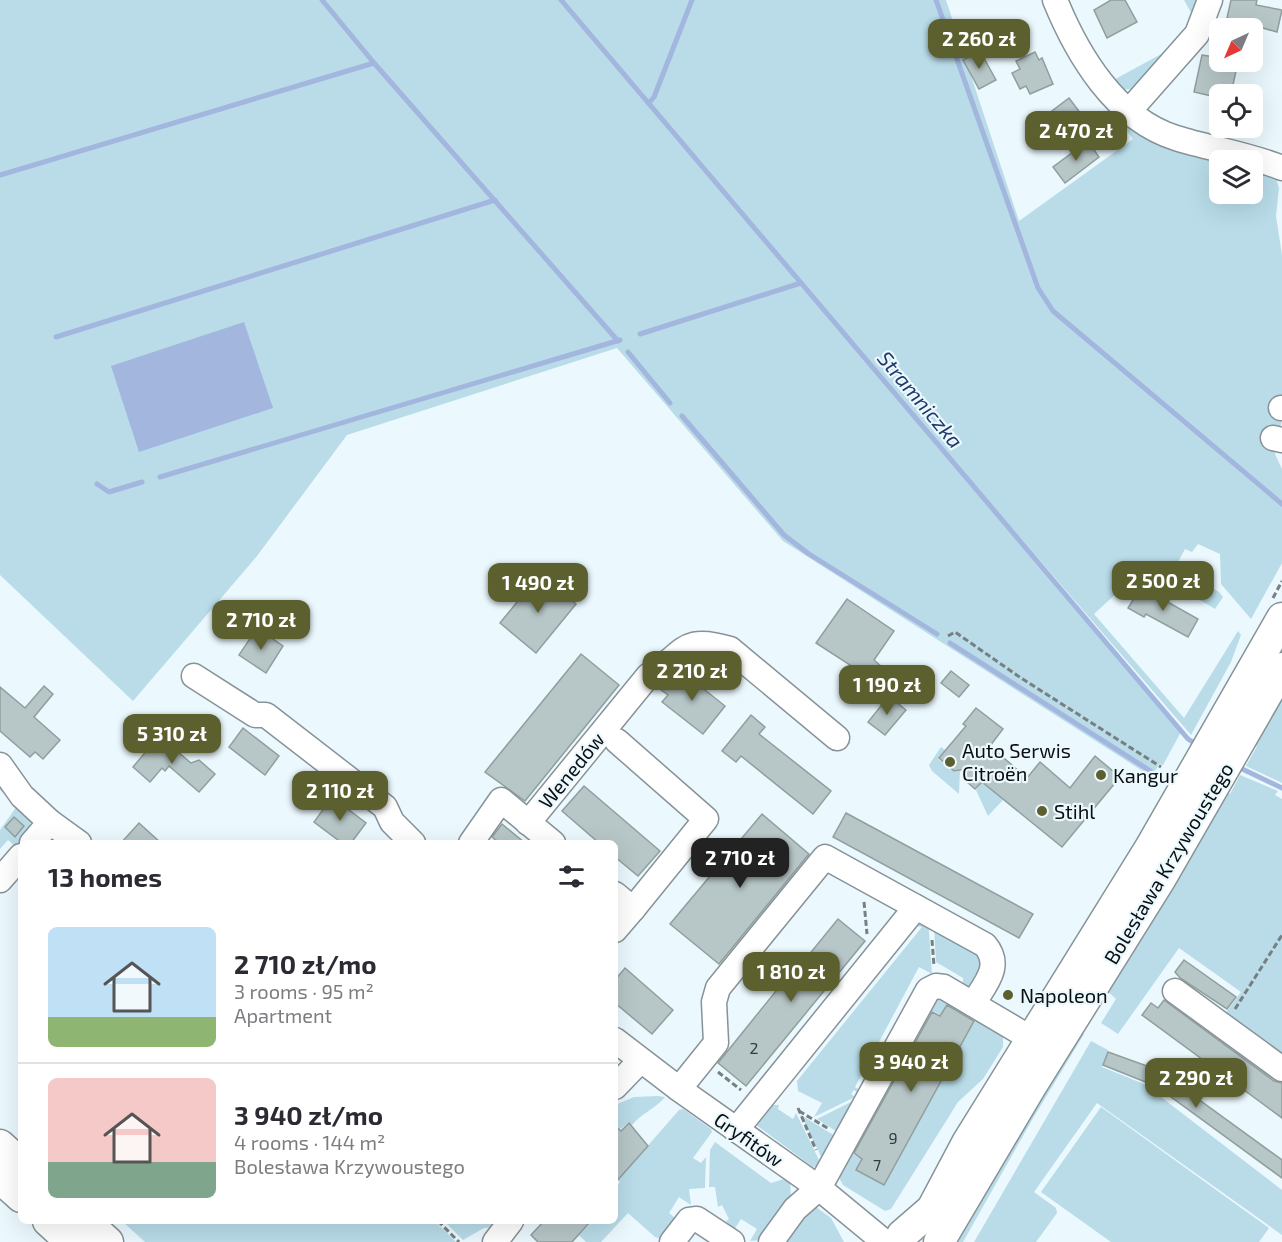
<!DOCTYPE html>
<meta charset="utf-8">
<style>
:root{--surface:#fff;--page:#f7f7f7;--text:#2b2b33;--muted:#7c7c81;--line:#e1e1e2;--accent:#5c602e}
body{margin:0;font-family:"Exo 2",sans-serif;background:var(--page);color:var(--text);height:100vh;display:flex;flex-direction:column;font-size:22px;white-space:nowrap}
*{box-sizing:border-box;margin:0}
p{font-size:20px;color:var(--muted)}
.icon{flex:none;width:33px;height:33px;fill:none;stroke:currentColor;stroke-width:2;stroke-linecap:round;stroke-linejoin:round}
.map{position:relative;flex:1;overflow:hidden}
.side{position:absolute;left:18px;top:840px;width:600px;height:384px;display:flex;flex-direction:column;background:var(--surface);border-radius:9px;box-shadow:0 6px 24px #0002}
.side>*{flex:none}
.needle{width:39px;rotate:224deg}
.fabs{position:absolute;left:1209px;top:18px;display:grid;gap:12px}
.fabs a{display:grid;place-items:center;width:54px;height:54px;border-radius:9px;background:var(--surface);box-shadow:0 6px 24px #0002;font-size:30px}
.price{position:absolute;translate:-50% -51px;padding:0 14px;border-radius:12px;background:var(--accent);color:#fff;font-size:20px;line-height:39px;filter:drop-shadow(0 2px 3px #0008)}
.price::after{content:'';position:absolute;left:50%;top:36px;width:18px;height:14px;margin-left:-9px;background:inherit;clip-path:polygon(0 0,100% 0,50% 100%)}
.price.on{background:#222;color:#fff}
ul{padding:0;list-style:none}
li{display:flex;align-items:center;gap:18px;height:150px;padding:0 30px}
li+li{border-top:2px solid var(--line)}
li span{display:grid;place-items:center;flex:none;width:168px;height:120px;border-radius:9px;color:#555}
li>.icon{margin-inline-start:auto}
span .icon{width:72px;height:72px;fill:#fffc;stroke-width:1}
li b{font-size:26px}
h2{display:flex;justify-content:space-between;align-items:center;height:72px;padding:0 30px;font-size:26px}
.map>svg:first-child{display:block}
.green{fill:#b9dce8}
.water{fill:#a2b6de}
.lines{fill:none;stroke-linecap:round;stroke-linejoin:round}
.stream{stroke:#a2b6de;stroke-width:5}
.building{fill:#b7c6c7;stroke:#909e9e;stroke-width:1.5}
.minor-casing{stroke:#879398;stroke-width:27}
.major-casing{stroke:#879398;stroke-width:33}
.path{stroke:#767f82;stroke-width:3;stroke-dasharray:6 3;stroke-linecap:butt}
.minor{stroke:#fff;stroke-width:24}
.major{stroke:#fff;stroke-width:30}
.poi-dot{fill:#5c602e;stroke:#ebf9fe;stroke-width:2}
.labels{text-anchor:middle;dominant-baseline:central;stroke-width:4.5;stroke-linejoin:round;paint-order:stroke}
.number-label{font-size:16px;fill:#353c3e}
.poi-label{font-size:20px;fill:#0a0e10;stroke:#ebf9fe;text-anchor:start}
.street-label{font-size:20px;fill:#0a0e10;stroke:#ebf9fe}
.water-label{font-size:21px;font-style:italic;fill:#23396b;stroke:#ebf9fe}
</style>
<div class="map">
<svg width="1282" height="1242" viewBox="0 0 1282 1242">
<rect width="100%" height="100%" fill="#ebf9fe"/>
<g class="green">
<path d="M0,0H946L1019,221L1133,139L1125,128L1129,122L1220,160V194H1252L1253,166L1275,175L1279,188L1276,216L1282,255V420L1275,454L1282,469V563L1251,619L1221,584L1220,554L1198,544L1192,552L1185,549L1176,566L1219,592L1223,597L1215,609L1136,562L1119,591L1094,614L1184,718L1238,631L1241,635L1231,662L1191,735L966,475L963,477L1181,732L1163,765L1159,764L1152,777L783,541L617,348L347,435L257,556L133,701L0,575Z"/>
<path d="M1184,0H1204L1197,21L1134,89L1119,90L1108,83L1163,53L1194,18Z"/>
<path d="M1282,686V783L1246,766L1257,746L1250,742Z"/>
<path d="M941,747L945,750L938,759L954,772L960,771L959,794L932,771L929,765Z"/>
<path d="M0,775L31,822L18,849L8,840L0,849V830L17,806L0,790Z"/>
<path d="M1240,775L1278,791L1275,795L1282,799V1059L1222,1018L1241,992L1179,948L1118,1034L1101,1023L1116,999L1104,988L1223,790L1230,794Z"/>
<path d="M982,782L1003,800L988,816L976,790Z"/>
<path d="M928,918L932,974L919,967L855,1087L863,1092L860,1095L854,1090L851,1094L855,1097L814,1117L822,1103L798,1091L797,1081L922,927L908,925Z"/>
<path d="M934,928L984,950L976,991L963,993V978L936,962Z"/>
<path d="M939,997L1003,1032V1047L983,1079L958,1102L891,1209L885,1211L843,1185L838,1176L845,1159L853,1154L862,1159L856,1170L884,1185L975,1020L947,1004L941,1015L928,1009L933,999Z"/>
<path d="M1081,1034H1084L1032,1120L963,1242H953Z"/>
<path d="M1091,1041L1108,1050L1102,1067L1144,1084L1282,1190V1235L1097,1103L1034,1192L1056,1208L1057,1213L1036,1242H974Z"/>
<path d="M658,1096L665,1097C655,1109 642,1113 632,1125L628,1123L615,1133V1105L634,1097Z"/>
<path d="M863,1096L842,1135L817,1119Z"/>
<path d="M768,1105H779L778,1109L793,1119L796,1113L822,1166L813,1167L755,1124Z"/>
<path d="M1101,1107L1269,1228L1259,1242H1111L1041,1192Z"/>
<path d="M683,1109L711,1129L712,1132L693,1158L701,1163L706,1157L705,1188L689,1189L691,1205L679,1197L669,1213L679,1221L662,1239L655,1237L628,1213L601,1242H586L579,1235L593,1221H615V1188L620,1182L618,1180L679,1110Z"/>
<path d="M801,1115L840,1139L825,1165Z"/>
<path d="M715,1142L771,1183L787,1178L790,1180L791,1197L761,1240L750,1241L757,1229L741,1219L734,1230L726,1221L729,1219L722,1205L718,1207L715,1187H709L710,1150Z"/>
<path d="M816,1207L831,1218L844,1242H781L808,1209Z"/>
<path d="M122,1221H435L456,1242H145Z"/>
<path d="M444,1221H497L496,1227L484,1228L463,1240Z"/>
</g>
<path class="water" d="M244,322L273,408L139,452L111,366Z"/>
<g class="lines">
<g class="stream">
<path d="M322,0L374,63L618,341"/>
<path d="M561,0L1188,739L1199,746"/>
<path d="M936,0L1038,288L1053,311L1282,504"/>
<path d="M649,103L654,97L692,0"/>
<path d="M0,175L374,63"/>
<path d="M640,334L801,283"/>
<path d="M56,337L495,200"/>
<path d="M628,352L670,403"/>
<path d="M682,416L784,535L809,554L937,634"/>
<path d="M160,477L620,340"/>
<path d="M97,484L109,492L142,482"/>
<path d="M950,643L1152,772"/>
<path d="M1236,766L1282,788"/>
</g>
</g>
<g class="building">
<path d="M1111,0H1125L1137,22L1107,38L1094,10Z"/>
<path d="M1231,0H1257L1256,5L1282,10L1277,32L1227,18Z"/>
<path d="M980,51L996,80L979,89L963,60Z"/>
<path d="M1035,52L1039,60L1042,58L1053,84L1030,94L1026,86L1020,89L1012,73L1020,69L1016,61Z"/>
<path d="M1202,55L1220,58V62H1238L1231,94H1220V98L1194,92Z"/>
<path d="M1069,98L1081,114L1084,112L1092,122L1089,125L1095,133L1077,147L1052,111Z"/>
<path d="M1088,141L1099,157L1065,183L1053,167Z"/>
<path d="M540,574L576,604L536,653L500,623Z"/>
<path d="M1141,587L1198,619L1188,637L1146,614L1144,617L1128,608Z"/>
<path d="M847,599L894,631L874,660L899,682L889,695L864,674L816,643Z"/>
<path d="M257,628L283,646L266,673L239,655Z"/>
<path d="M581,654L619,685L525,801L485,772Z"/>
<path d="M680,670L725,706L703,734L662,702L668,695L661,690Z"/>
<path d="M951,671L969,685L959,697L941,683Z"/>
<path d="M44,686L53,694L34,717L60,740L43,759L35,752L30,757L0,731V687L25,708Z"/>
<path d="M889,696L906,710L885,735L868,722Z"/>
<path d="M976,708L1003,729L990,746L1027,778L1040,762L1070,788L1095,756L1120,777L1062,847L982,782L975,789L967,782V769L954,771L939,758L966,726L963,724Z"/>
<path d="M751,715L765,727L759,734L831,791L813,814L741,756L736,762L722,751Z"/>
<path d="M243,728L279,756L265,775L229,747Z"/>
<path d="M159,736L191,763L199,760L215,774L199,792L169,766L165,771L162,768L150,782L133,767Z"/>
<path d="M584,786L660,851L638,876L615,857V843H599L562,811Z"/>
<path d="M332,797L366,823L351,843H342L314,822Z"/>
<path d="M846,813L1033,914L1019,938L833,837Z"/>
<path d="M762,814L809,854L719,964L670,924Z"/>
<path d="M14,817L24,826L15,837L5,827Z"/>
<path d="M139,823L161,843H121Z"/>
<path d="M502,824L525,843H499L492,837Z"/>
<path d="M838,919L865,941L746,1086L718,1063L784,981L786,983Z"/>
<path d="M1184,960L1236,997L1227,1009L1180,978L1175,972Z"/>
<path d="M625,968L673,1010L652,1034L615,1003V980Z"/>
<path d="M1164,1000L1274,1081L1282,1083V1118L1142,1015L1151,1003L1158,1008Z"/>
<path d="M947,1005L974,1021L884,1185L856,1170L862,1159L854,1153L932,1012L940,1016Z"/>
<path d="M1108,1052L1158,1070L1282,1160V1178L1149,1081L1148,1083L1103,1065Z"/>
<path d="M629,1123L648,1146L615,1183V1126L621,1131Z"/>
<path d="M544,1221H591L572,1242H538L531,1235Z"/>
</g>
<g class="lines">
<defs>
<g id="minor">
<path d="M1055,0C1077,54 1115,119 1176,138C1211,149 1248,154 1282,168"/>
<path d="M1130,110L1197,34L1210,0"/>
<path d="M1281,408H1282"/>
<path d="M1273,438L1282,440"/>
<path d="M194,676L255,715H266L385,807L392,822L413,843"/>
<path d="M617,741L706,819L633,909"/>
<path d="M0,765L22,796L50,822L79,843"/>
<path d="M528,823L648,676C686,654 681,634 730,649L837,738"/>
<path d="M32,843L50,822"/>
<path d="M471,843L501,800L553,843"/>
<path d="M0,880L21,856"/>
<path d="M615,894L633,909L615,930"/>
<path d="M1175,991L1282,1069"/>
<path d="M615,1040L679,1089L819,1188L882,1240"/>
<path d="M615,1087L640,1061"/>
<path d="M679,1089L716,1043L714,1002L718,988L825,857L985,945C1003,966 985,984 973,1004"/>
<path d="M736,1130L916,907"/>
<path d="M495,1242L511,1221"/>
<path d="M672,1242L689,1220L697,1219L732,1242"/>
<path d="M771,1242L795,1209L819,1188L928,990L936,986L944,987L1032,1039"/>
</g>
<g id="major">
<path d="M0,1145L21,1164"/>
<path d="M0,1178L21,1197"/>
<path d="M48,1221L71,1242"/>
<path d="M85,1221L108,1242"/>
<path d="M902,1235L932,1209L967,1143L1150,848L1282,618"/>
<path d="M939,1242L1030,1088L1161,878L1282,668"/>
</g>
</defs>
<use href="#minor" class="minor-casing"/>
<use href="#major" class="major-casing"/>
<g class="path">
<path d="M1273,598L1282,581"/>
<path d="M948,636L955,632L1021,678L1161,767"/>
<path d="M864,902L867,934"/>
<path d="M932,940L934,966"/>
<path d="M1235,1009L1282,935"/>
<path d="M718,1072L741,1090"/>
<path d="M798,1108L816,1150"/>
<path d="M799,1111L829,1129"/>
<path d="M438,1221L459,1242"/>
</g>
<use href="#minor" class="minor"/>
<use href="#major" class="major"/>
</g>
<g class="poi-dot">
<circle cx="950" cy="762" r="6"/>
<circle cx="1101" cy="775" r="6"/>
<circle cx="1042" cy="811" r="6"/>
<circle cx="1008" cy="995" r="6"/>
</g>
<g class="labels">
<g class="number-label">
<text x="754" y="1047">2</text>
<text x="893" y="1137">9</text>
<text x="877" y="1164">7</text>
</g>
<g class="poi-label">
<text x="962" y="750">Auto Serwis<tspan x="962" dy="23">Citroën</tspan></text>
<text x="1113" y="775">Kangur</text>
<text x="1054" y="811">Stihl</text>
<text x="1020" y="995">Napoleon</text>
</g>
<g class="street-label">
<text transform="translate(571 770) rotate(-51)">Wenedów</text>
<text transform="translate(1168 863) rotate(-59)">Bolesława Krzywoustego</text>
<text transform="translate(749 1139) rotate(35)">Gryfitów</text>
</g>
<g class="water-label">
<text transform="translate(921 399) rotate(50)">Stramniczka</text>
</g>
</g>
</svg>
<div class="fabs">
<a><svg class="needle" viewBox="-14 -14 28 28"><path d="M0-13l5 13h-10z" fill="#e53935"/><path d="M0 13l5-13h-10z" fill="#7c7c81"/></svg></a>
<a><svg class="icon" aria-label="locate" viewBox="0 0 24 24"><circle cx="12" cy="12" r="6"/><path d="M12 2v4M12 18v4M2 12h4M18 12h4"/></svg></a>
<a><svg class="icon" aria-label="layers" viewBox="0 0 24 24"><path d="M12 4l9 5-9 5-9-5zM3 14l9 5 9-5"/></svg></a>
</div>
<b class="price" style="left:979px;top:70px">2 260 zł</b>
<b class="price" style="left:1076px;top:162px">2 470 zł</b>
<b class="price" style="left:1163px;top:612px">2 500 zł</b>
<b class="price" style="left:538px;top:614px">1 490 zł</b>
<b class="price" style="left:261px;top:651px">2 710 zł</b>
<b class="price" style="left:692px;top:702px">2 210 zł</b>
<b class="price" style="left:887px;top:716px">1 190 zł</b>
<b class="price" style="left:172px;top:765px">5 310 zł</b>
<b class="price" style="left:340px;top:822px">2 110 zł</b>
<b class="price on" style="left:740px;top:889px">2 710 zł</b>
<b class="price" style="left:791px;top:1003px">1 810 zł</b>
<b class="price" style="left:911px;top:1093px">3 940 zł</b>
<b class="price" style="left:1196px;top:1109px">2 290 zł</b>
<section class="side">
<h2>13 homes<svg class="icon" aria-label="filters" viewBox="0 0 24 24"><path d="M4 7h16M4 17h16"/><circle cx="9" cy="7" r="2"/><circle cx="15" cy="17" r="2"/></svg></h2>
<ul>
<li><span style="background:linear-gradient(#bfe0f5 75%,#8fb573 0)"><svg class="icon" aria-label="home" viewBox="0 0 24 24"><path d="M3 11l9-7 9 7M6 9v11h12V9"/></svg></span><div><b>2 710 zł/mo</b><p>3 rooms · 95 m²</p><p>Apartment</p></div></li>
<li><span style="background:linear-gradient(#f6c9c9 70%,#7fa58c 0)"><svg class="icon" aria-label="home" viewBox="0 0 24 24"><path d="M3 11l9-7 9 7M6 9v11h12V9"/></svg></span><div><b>3 940 zł/mo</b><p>4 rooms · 144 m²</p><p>Bolesława Krzywoustego</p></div></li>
</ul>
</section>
</div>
